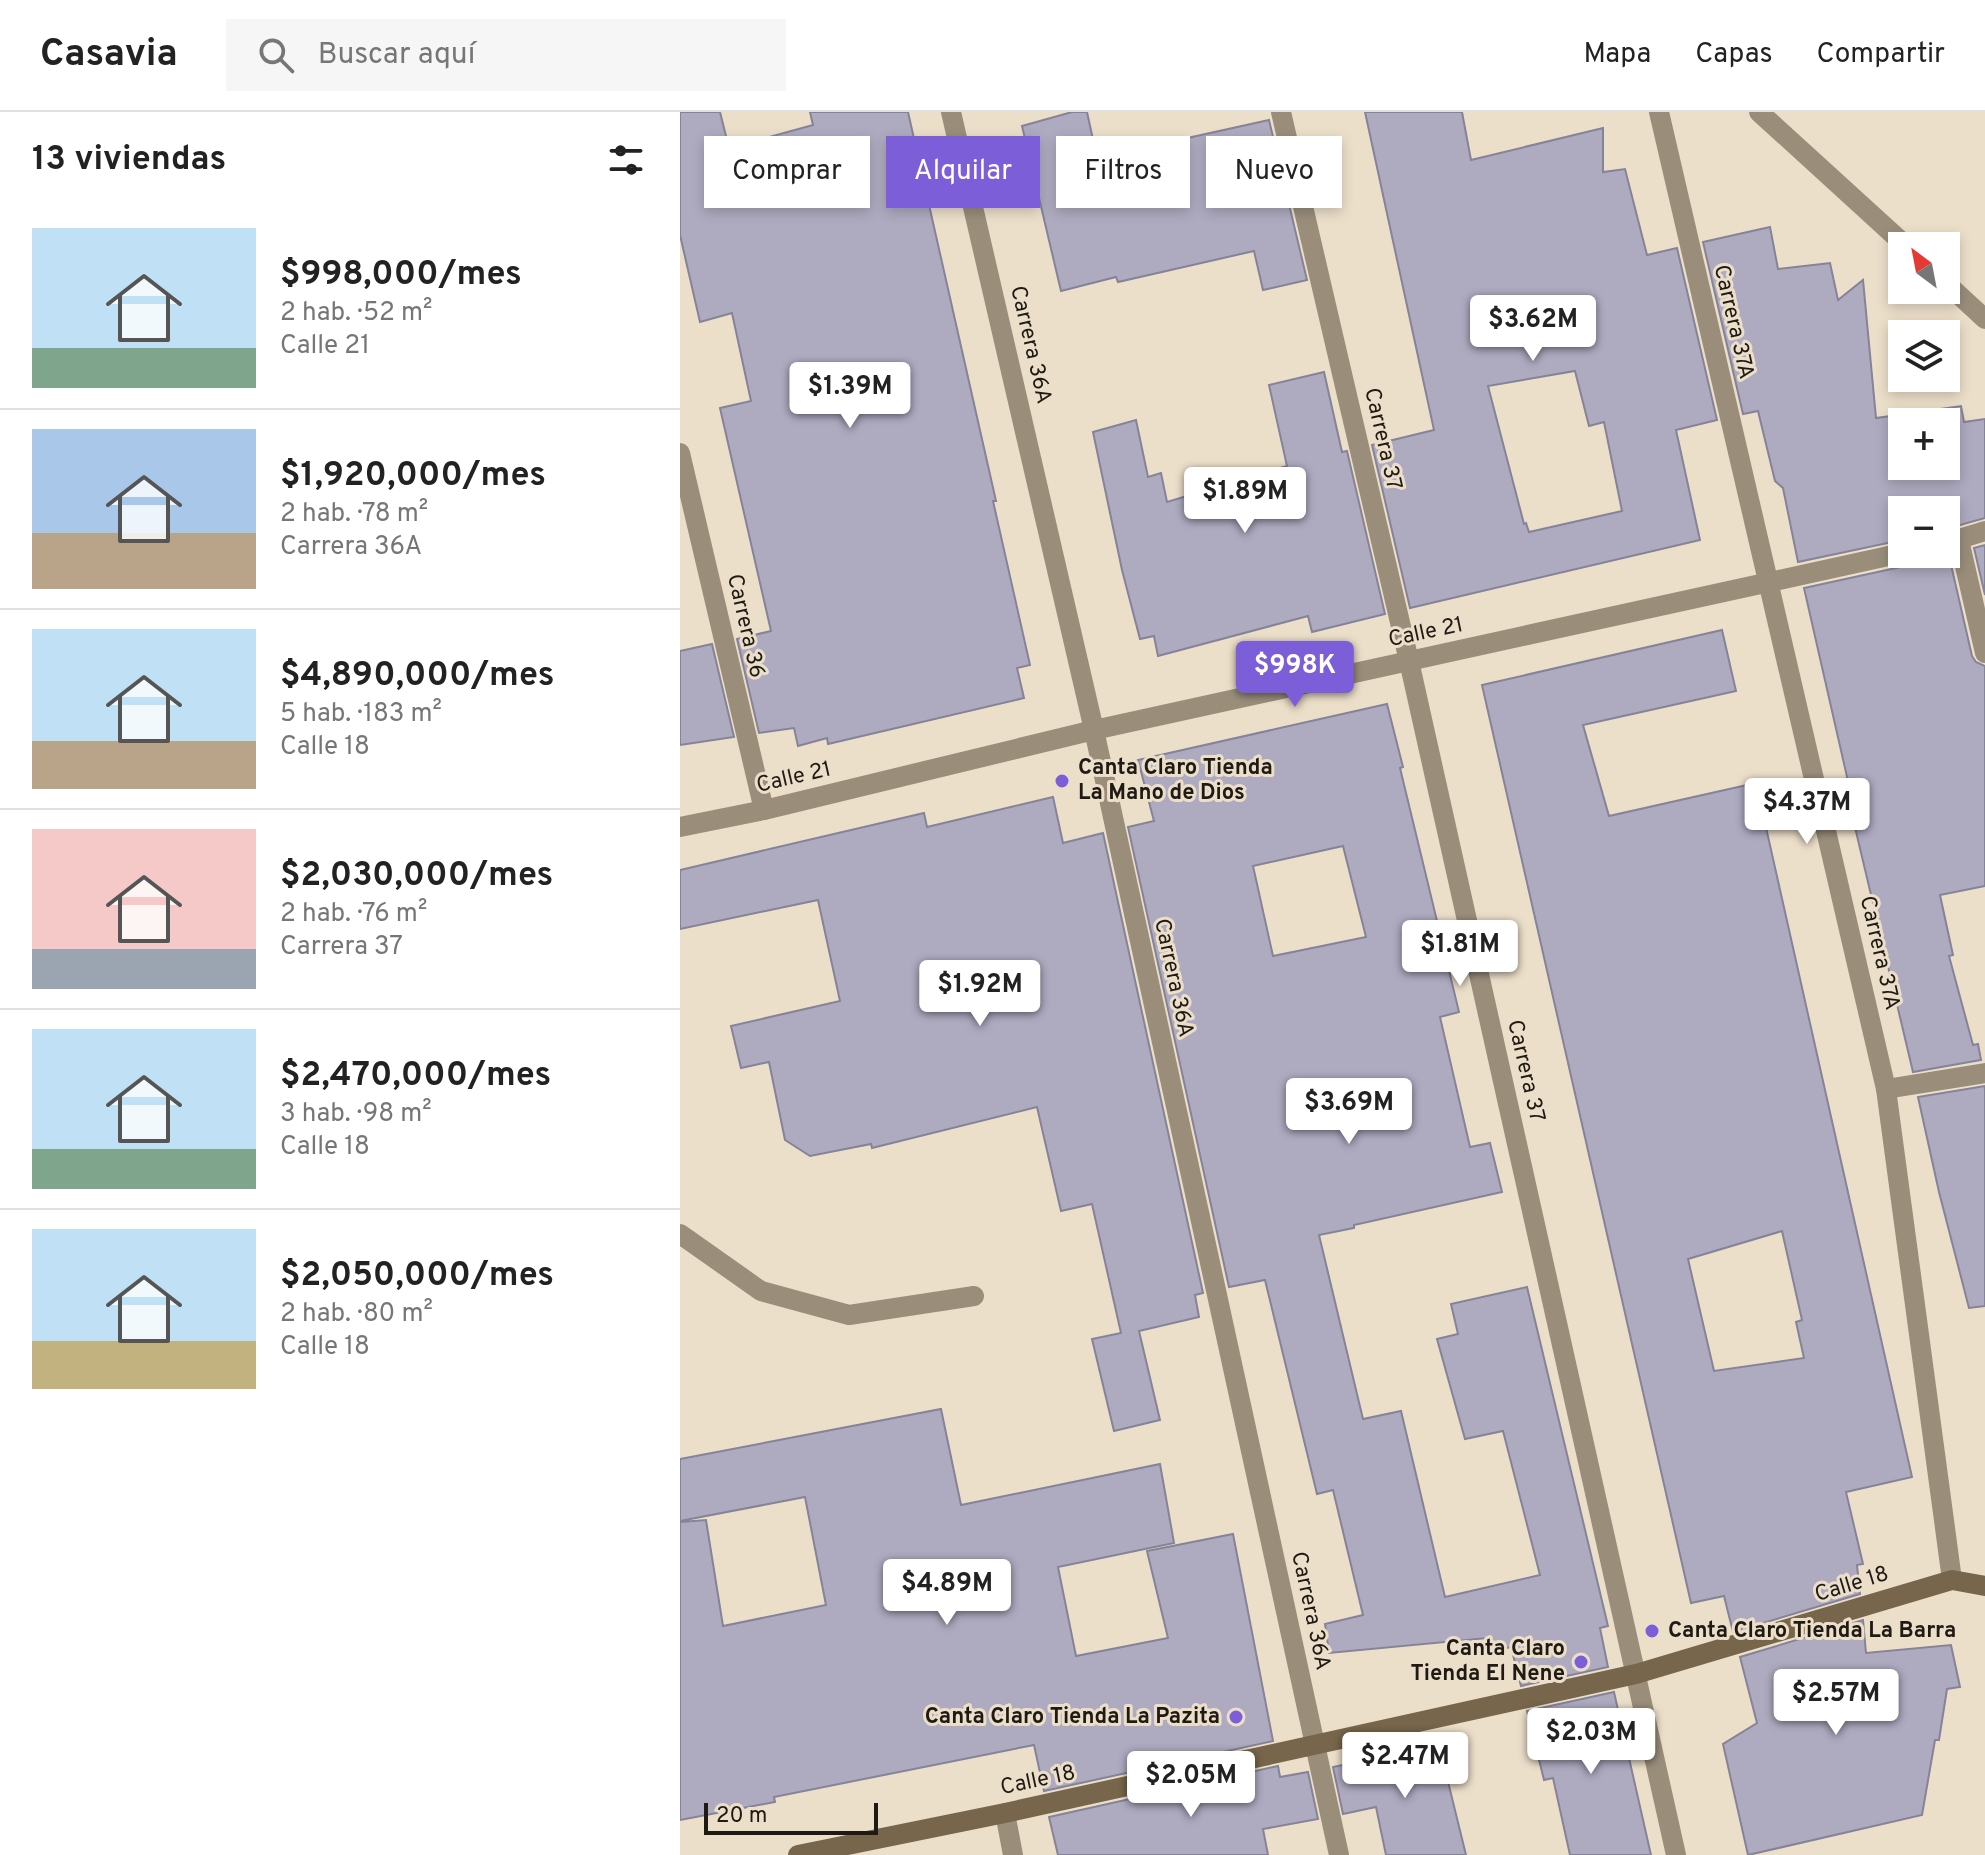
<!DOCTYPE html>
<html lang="es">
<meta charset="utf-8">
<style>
:root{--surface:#fff;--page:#f6f6f6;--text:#222;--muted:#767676;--line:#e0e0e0;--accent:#7c5ed8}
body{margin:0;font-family:Overpass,sans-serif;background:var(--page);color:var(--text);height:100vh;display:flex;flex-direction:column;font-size:30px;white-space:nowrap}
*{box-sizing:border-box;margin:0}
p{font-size:26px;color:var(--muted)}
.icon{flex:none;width:44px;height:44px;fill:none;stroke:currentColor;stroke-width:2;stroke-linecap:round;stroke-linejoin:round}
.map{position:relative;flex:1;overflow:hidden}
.drawer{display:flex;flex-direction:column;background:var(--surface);width:680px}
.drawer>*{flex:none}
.hud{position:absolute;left:24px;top:24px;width:760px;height:72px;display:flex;gap:16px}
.needle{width:52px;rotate:328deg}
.fabs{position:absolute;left:1208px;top:120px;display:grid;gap:16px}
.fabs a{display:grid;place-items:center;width:72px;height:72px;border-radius:0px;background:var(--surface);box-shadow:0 4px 12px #0003;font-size:40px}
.scale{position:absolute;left:24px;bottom:20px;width:174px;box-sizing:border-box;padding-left:8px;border:4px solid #1f1a13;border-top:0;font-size:22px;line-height:28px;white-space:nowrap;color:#1f1a13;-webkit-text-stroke:6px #ecdfca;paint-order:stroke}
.price{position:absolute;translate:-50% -68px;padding:0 18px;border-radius:8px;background:#fff;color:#222;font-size:26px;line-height:52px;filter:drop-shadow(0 2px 4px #0008)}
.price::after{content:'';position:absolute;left:50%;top:48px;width:24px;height:18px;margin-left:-12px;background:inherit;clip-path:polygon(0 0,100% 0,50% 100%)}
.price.selected{background:var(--accent);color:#fff}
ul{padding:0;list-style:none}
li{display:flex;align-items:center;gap:24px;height:200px;padding:0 32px}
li+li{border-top:2px solid var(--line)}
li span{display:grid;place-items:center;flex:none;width:224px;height:160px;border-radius:0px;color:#555}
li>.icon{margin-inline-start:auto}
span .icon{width:96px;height:96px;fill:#fffc;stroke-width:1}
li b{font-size:34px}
h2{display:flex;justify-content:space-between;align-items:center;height:96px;padding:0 32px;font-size:34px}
.chip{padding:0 28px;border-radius:0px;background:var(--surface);box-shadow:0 4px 12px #0003;font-size:28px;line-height:72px}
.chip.selected{background:var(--accent);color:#fff}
header{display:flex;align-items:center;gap:48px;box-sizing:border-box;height:112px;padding:0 40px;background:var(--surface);border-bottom:2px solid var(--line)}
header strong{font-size:38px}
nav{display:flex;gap:44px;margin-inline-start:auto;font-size:28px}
.search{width:560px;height:72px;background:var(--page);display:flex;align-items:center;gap:20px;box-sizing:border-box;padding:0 28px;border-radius:0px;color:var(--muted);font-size:30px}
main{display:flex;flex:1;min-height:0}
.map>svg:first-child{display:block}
.building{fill:#aeabc1;stroke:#858397;stroke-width:2;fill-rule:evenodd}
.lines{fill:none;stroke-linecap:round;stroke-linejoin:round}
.lane{stroke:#9a8e7b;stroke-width:20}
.street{stroke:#9a8e7b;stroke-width:20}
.secondary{stroke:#77664b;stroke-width:20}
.poi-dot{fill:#7c5ed8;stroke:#ecdfca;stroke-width:3}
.labels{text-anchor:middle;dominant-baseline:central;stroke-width:6;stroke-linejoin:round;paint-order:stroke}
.street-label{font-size:22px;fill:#1f1a13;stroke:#ecdfca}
.poi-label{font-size:22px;font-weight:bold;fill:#1f1a13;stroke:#ecdfca;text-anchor:start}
</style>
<header>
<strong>Casavia</strong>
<div class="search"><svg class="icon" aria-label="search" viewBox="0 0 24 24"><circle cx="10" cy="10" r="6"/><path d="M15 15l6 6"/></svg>Buscar aquí</div>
<nav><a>Mapa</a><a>Capas</a><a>Compartir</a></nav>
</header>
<main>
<section class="drawer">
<h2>13 viviendas<svg class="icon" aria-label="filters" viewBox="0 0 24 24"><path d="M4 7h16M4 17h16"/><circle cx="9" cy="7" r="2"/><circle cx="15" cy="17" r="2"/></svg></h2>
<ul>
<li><span style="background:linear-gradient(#bfe0f5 75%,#7fa58c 0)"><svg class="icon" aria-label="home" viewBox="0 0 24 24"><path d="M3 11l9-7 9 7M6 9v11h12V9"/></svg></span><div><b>$998,000/mes</b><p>2 hab. · 52 m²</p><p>Calle 21</p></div></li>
<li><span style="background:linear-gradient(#a9c7e8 65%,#b9a48a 0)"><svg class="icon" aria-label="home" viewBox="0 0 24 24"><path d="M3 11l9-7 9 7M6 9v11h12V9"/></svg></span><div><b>$1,920,000/mes</b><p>2 hab. · 78 m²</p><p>Carrera 36A</p></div></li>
<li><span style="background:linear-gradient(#bfe0f5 70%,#b9a48a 0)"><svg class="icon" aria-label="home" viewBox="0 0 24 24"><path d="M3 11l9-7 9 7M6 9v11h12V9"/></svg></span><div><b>$4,890,000/mes</b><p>5 hab. · 183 m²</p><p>Calle 18</p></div></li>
<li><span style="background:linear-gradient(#f6c9c9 75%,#9aa5b1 0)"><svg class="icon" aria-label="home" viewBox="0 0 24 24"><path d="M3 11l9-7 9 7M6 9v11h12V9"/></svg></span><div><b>$2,030,000/mes</b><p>2 hab. · 76 m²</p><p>Carrera 37</p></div></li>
<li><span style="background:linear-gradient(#bfe0f5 75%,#7fa58c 0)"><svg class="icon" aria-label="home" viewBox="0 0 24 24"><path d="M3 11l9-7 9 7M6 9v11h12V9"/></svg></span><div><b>$2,470,000/mes</b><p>3 hab. · 98 m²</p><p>Calle 18</p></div></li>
<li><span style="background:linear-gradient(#bfe0f5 70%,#c2b280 0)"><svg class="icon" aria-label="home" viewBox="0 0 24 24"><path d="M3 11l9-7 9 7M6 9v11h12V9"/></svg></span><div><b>$2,050,000/mes</b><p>2 hab. · 80 m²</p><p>Calle 18</p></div></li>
</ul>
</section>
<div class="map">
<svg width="1305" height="1743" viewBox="0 0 1305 1743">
<rect width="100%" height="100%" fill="#ecdfca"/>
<g class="building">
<path d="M0,0H40L49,36L133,13L130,0H228L316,389H313L350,553L337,556L344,586L148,632L147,626L118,634L114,616L79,621L57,527L91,519L40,296L71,289L52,201L20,210L0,123Z"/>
<path d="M392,0H407L417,46L589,8L627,168L583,178L574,139L438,170L436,165L381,179L342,14Z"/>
<path d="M685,0H782L791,48L923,16V60L945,57L967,143L997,136L1037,308L996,318L1020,428L730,496L692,333L754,318ZM895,259L909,314L924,310L942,399L849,420L846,411L844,412L808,274Z"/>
<path d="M1090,115L1098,157L1150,151L1158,188L1183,168L1196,306L1281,294L1284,310L1305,307V406L1266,417V398H1222V428L1118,450L1103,376L1095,369L1078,299L1063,302L1023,130ZM1222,310H1266V354H1222Z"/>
<path d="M644,260L662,340L667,339L705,502L632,520L628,504L478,544L474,524L460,527L442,458L413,320L456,308L468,365L481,361L487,390L607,354L589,273Z"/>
<path d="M1305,433V483L1294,436Z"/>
<path d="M1235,442L1269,444L1292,544L1296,550L1305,554V774L1260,783L1273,843L1269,844L1293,933L1298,932L1301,948L1233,960L1174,711L1170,678L1124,476L1225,454L1231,450Z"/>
<path d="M1042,518L1056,579L903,613L929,704L1076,671L1232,1365L1166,1380L1183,1452L1177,1453L1180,1482L1053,1520L1044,1484L1011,1491L802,573ZM1102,1119L1122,1208L1116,1210L1124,1246L1034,1259L1008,1147Z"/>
<path d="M32,532L54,625L0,633V539Z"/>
<path d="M707,592L723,655L720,656L779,900L760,905L790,1035L810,1031L822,1080L674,1113V1116L639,1123L683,1307L721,1299L765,1485L860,1463L823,1319L785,1327L757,1227L778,1222L771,1192L847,1175L928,1514L920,1516L928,1555L841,1574L831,1535L810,1540L807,1526L649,1541L645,1512L683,1503L653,1378L637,1382L585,1168L549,1175L448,715L474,709L458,648ZM663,734L686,825L593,844L573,754Z"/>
<path d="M373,685L383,731L423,721L523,1181L515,1183L519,1205L459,1219L480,1308L434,1319L412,1227L441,1221L412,1092L381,1099L357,995L192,1036L191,1032L130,1044L105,1028L89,950L61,956L51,914L160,889L138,788L0,817V758L244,701L247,715Z"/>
<path d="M1305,974V1194L1289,1196L1259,1080L1238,985Z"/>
<path d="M261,1297L281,1393L480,1352L494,1431L378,1455L396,1544L488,1526L467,1439L553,1422L593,1629L364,1679L354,1633L94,1685L95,1690L0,1708V1410L26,1408L43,1514L146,1493L125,1385L0,1409V1347Z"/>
<path d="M1183,1508L1186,1541L1271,1533L1280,1575L1267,1577L1259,1628H1255L1242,1703L1068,1743L1043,1632L1077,1611L1060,1545Z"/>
<path d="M934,1580L971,1743H890L873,1666L864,1668L847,1599Z"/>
<path d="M758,1629L786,1743H706L696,1695L663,1702L653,1655L697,1646L696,1643Z"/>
<path d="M598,1654L600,1665L628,1660L638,1707L583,1717L588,1743H378L369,1705Z"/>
</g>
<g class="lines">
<path class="lane" d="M0,1122L81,1179L169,1203L294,1184"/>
<g class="street">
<path d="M271,0L414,618L659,1743"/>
<path d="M601,0L729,549L996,1743"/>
<path d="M979,0L1206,977L1272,1468"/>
<path d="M1079,0L1226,134"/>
<path d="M1266,171L1305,207"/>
<path d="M0,341L84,698"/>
<path d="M1279,428L1305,541"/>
<path d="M1266,431L1305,419"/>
<path d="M0,715L84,698L414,618L1222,441"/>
<path d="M1206,977L1305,961"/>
<path d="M325,1701L333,1743"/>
</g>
<path class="secondary" d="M118,1743L325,1701L956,1562L1272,1468L1305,1474"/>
</g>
<g class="poi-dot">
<circle cx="382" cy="669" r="8"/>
<circle cx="972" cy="1519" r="8"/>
<circle cx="901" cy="1550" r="8"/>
<circle cx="556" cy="1605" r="8"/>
</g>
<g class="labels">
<g class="street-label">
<text transform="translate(1053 210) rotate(77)">Carrera 37A</text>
<text transform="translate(350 233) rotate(77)">Carrera 36A</text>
<text transform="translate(702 327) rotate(77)">Carrera 37</text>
<text transform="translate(65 514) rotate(77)">Carrera 36</text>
<text transform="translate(746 521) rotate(-12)">Calle 21</text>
<text transform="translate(114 666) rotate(-13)">Calle 21</text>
<text transform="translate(1199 841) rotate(77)">Carrera 37A</text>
<text transform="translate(493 866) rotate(78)">Carrera 36A</text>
<text transform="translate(845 959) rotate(77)">Carrera 37</text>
<text transform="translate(1172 1473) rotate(-17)">Calle 18</text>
<text transform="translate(630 1499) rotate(78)">Carrera 36A</text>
<text transform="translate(358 1669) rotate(-12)">Calle 18</text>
</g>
<g class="poi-label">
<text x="398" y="656">Canta Claro Tienda<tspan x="398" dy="25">La Mano de Dios</tspan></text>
<text x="988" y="1519">Canta Claro Tienda La Barra</text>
<text x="885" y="1537" text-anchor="end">Canta Claro<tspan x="885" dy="25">Tienda El Nene</tspan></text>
<text x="540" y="1605" text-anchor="end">Canta Claro Tienda La Pazita</text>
</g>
</g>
</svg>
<div class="fabs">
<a><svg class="needle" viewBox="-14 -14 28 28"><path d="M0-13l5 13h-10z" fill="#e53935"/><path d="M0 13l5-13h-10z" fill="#767676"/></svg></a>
<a><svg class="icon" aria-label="layers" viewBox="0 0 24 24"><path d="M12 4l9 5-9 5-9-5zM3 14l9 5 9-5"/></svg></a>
<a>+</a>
<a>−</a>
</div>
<div class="scale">20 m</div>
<b class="price" style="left:853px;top:251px">$3.62M</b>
<b class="price" style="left:170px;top:318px">$1.39M</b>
<b class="price" style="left:565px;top:423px">$1.89M</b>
<b class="price selected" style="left:615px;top:597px">$998K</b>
<b class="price" style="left:1127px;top:734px">$4.37M</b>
<b class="price" style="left:780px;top:876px">$1.81M</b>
<b class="price" style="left:300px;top:916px">$1.92M</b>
<b class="price" style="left:669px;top:1034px">$3.69M</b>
<b class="price" style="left:267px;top:1515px">$4.89M</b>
<b class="price" style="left:1156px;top:1625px">$2.57M</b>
<b class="price" style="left:911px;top:1664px">$2.03M</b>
<b class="price" style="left:725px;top:1688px">$2.47M</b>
<b class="price" style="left:511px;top:1707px">$2.05M</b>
<div class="hud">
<a class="chip">Comprar</a>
<a class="chip selected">Alquilar</a>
<a class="chip">Filtros</a>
<a class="chip">Nuevo</a>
</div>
</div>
</main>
